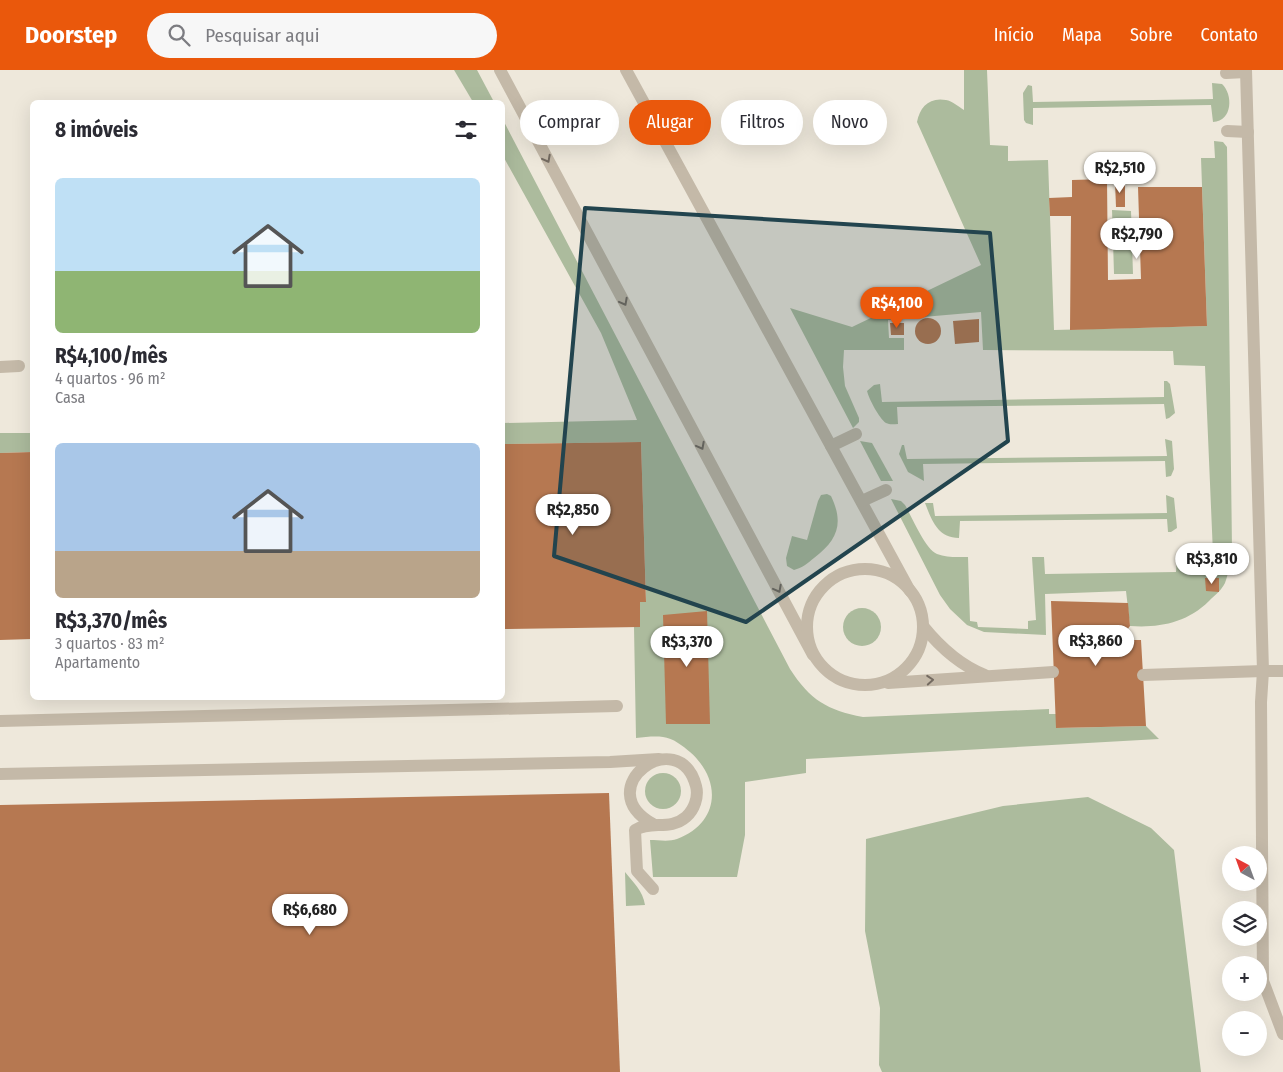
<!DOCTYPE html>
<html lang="pt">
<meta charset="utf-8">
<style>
:root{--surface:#fff;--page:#f7f7f7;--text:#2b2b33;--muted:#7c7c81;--accent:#ea580c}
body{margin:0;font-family:"Fira Sans Condensed",sans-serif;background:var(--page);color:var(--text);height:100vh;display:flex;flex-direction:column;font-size:19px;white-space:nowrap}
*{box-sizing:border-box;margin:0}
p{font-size:16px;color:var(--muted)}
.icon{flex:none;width:28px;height:28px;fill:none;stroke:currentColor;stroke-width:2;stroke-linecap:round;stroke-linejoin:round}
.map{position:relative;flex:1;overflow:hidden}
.sheet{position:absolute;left:30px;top:30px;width:475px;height:600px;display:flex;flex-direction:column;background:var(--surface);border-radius:8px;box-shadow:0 5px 20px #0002}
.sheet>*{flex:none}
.guide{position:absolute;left:520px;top:30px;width:475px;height:45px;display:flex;gap:10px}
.needle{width:32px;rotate:319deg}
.tools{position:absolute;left:1222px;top:776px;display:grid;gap:10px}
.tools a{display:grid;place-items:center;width:45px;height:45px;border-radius:50%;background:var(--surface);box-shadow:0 5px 20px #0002;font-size:25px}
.price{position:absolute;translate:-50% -42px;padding:0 11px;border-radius:18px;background:#fff;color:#222;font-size:16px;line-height:32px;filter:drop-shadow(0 1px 2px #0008)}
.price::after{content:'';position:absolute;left:50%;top:30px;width:15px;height:11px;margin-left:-8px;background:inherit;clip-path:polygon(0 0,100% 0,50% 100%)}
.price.active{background:var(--accent);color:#fff}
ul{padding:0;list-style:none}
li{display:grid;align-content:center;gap:10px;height:265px;padding:0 25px}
li span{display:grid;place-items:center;height:155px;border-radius:8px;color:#555}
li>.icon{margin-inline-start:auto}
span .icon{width:90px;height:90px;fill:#fffc;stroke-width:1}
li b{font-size:21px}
h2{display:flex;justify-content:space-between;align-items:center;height:60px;padding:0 25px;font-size:21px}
.pill{padding:0 18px;border-radius:22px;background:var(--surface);box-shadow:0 5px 20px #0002;font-size:18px;line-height:45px}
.pill.active{background:var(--accent);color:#fff}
header{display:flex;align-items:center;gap:30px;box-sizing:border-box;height:70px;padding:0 25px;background:var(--accent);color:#fff}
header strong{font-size:24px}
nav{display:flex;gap:28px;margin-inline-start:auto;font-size:18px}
.search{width:350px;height:45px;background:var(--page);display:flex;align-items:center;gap:12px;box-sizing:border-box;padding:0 18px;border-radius:28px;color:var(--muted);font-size:19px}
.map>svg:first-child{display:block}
.green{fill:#acbb9d}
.building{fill:#b67851}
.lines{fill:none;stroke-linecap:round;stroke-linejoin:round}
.service{stroke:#c4b9a8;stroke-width:12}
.oneway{stroke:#746b61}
.marked{fill:#22444e;fill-opacity:0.2;stroke:#22444e;stroke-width:4;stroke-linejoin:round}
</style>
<header>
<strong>Doorstep</strong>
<div class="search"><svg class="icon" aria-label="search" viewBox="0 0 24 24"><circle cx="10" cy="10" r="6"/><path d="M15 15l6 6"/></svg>Pesquisar aqui</div>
<nav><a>Início</a><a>Mapa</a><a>Sobre</a><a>Contato</a></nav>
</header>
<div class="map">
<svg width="1283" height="1002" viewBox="0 0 1283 1002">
<rect width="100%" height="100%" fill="#eee8db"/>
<g class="green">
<path d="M454,0H477L494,32H473Z"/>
<path d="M964,0H987L990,75L1008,76V91L1048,90L1054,260L1207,256L1201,88H1215L1214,71L1223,72L1227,77L1232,479C1230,490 1229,503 1225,513C1221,521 1215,525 1209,531C1187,553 1159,558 1130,556L1126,521L1045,524L1046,565L984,562L967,555L950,539L940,525L891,429L901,431L905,435C912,447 925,479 937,484C947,488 958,487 968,487L970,551L977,552L978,557L1028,559V551L1036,550L1032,487H1044L1045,504L1176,502L1177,485L1213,484L1205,296L1174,295L1173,281L983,280L981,242L888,250L889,268H904V280H844L843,297L845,316L859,348V352L853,358L790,238L852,257L981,195L917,52C920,37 929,27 946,30C952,31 959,37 964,40Z"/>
<path d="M1212,13L1222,14C1233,24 1233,51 1213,52L1211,35L1033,38V55L1026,53L1024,50L1023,23L1028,15L1032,16L1033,32L1213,29Z"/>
<path d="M502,48L790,599C810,630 827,640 863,647L1049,639V644H1056L1057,658L1146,656L1159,669L806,689V703L745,712V765L737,807H653L650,770C658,770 669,772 677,769C720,753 722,710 690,682C683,676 673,668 663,667C655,666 645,667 636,668L634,557L640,556V532L646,531L641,372L503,374V353L637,350L601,263L503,86Z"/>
<path d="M1112,140L1131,141L1133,204H1114Z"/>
<path d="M1164,311H1167L1170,314L1175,343L1169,348L1166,349L1164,334L897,337L898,354C894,354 890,355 886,353C879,348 869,329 867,321L874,315L880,314L882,332L1164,327Z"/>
<path d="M0,363H32V382L0,383Z"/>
<path d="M1165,369L1172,371L1174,399L1171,406L1166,407L1165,391L923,394L924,411L908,402L899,384L902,375H904L907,389L1167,386Z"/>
<path d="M860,371L872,373L893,411H881Z"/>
<path d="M827,424L831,426C844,453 838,470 814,488C808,493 802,498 794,500L787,496L786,488L792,466L807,470L818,431L821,425Z"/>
<path d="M1166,425L1174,428L1177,458L1171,462H1168L1167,449L960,451L959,468C938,468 932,451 925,433H933L935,446L1167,443Z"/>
<circle cx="862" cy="557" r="19"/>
<circle cx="663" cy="721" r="18"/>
<path d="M1088,727L1151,758L1174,780L1201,1002H882L879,995L880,938L865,861L866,769L1003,736Z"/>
<path d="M625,802C633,812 643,821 645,835L626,836Z"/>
</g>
<g class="building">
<path d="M1107,109L1108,210L1141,209L1138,117H1202L1207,256L1070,260L1071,146H1050L1049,128L1072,127V110Z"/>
<path d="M1115,112H1125V137H1116Z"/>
<circle cx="928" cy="261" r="13"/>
<path d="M979,249V272L955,274L953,251Z"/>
<path d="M890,253H904V265H891Z"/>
<path d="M641,372L646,532H640V557L502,559V374Z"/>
<path d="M32,382V569L0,570V383Z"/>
<path d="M1205,508H1219V522L1206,521Z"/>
<path d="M1051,531L1128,533L1130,556L1119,570H1141L1146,656L1056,658Z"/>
<path d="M707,541L710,654H666L663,545Z"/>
<path d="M609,723L620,1002H0V735Z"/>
</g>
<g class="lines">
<g class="service">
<path d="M500,0L813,585"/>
<path d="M626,0L910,521"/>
<path d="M1246,0L1263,601H1283"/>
<path d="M1226,3L1246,2"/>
<path d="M1227,61L1248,62"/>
<path d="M0,297L19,296"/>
<path d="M831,376L856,364"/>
<path d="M862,431L886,420"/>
<circle cx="865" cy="557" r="58"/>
<path d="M923,556C940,577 959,595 985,605"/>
<path d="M1143,605L1263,601L1261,632L1263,911L1283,964"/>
<path d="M888,613L1053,602"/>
<path d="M0,651L617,636"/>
<path d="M0,704L610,692L659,689"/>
<path d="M653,819L637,801L635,760C651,750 670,761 686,747C694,740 699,727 696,716C679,652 588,718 653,754"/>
</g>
</g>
<defs><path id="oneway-chevron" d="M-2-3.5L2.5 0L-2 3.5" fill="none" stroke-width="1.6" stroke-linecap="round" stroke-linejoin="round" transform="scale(1.25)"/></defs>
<g class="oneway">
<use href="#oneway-chevron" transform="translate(547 89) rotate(62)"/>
<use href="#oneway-chevron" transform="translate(624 232) rotate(62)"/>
<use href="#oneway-chevron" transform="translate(701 376) rotate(62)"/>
<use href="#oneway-chevron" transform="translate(778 519) rotate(62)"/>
<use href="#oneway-chevron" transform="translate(930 610) rotate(-4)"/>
</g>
<path class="marked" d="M585,138L990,163L1008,371L746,552L554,486Z"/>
</svg>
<div class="tools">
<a><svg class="needle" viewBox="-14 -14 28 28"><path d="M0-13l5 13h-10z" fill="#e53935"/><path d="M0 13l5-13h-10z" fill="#7c7c81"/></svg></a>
<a><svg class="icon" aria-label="layers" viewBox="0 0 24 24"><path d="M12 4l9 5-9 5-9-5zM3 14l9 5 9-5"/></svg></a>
<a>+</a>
<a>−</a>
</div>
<b class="price" style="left:1120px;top:124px">R$2,510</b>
<b class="price" style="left:1137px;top:190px">R$2,790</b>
<b class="price active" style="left:897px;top:259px">R$4,100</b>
<b class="price" style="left:573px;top:466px">R$2,850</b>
<b class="price" style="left:1212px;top:515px">R$3,810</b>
<b class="price" style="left:1096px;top:597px">R$3,860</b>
<b class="price" style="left:687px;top:598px">R$3,370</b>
<b class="price" style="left:310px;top:866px">R$6,680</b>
<div class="guide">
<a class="pill">Comprar</a>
<a class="pill active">Alugar</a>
<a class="pill">Filtros</a>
<a class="pill">Novo</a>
</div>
<section class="sheet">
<h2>8 imóveis<svg class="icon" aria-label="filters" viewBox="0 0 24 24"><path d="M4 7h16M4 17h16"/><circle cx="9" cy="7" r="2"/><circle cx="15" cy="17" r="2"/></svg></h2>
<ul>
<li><span style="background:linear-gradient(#bfe0f5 60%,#8fb573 0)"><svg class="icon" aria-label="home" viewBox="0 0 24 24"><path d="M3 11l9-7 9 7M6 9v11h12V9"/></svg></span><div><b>R$4,100/mês</b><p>4 quartos · 96 m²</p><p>Casa</p></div></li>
<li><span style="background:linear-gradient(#a9c7e8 70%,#b9a48a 0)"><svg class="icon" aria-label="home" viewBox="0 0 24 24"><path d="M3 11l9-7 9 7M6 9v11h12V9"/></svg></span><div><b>R$3,370/mês</b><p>3 quartos · 83 m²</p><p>Apartamento</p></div></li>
</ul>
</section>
</div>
